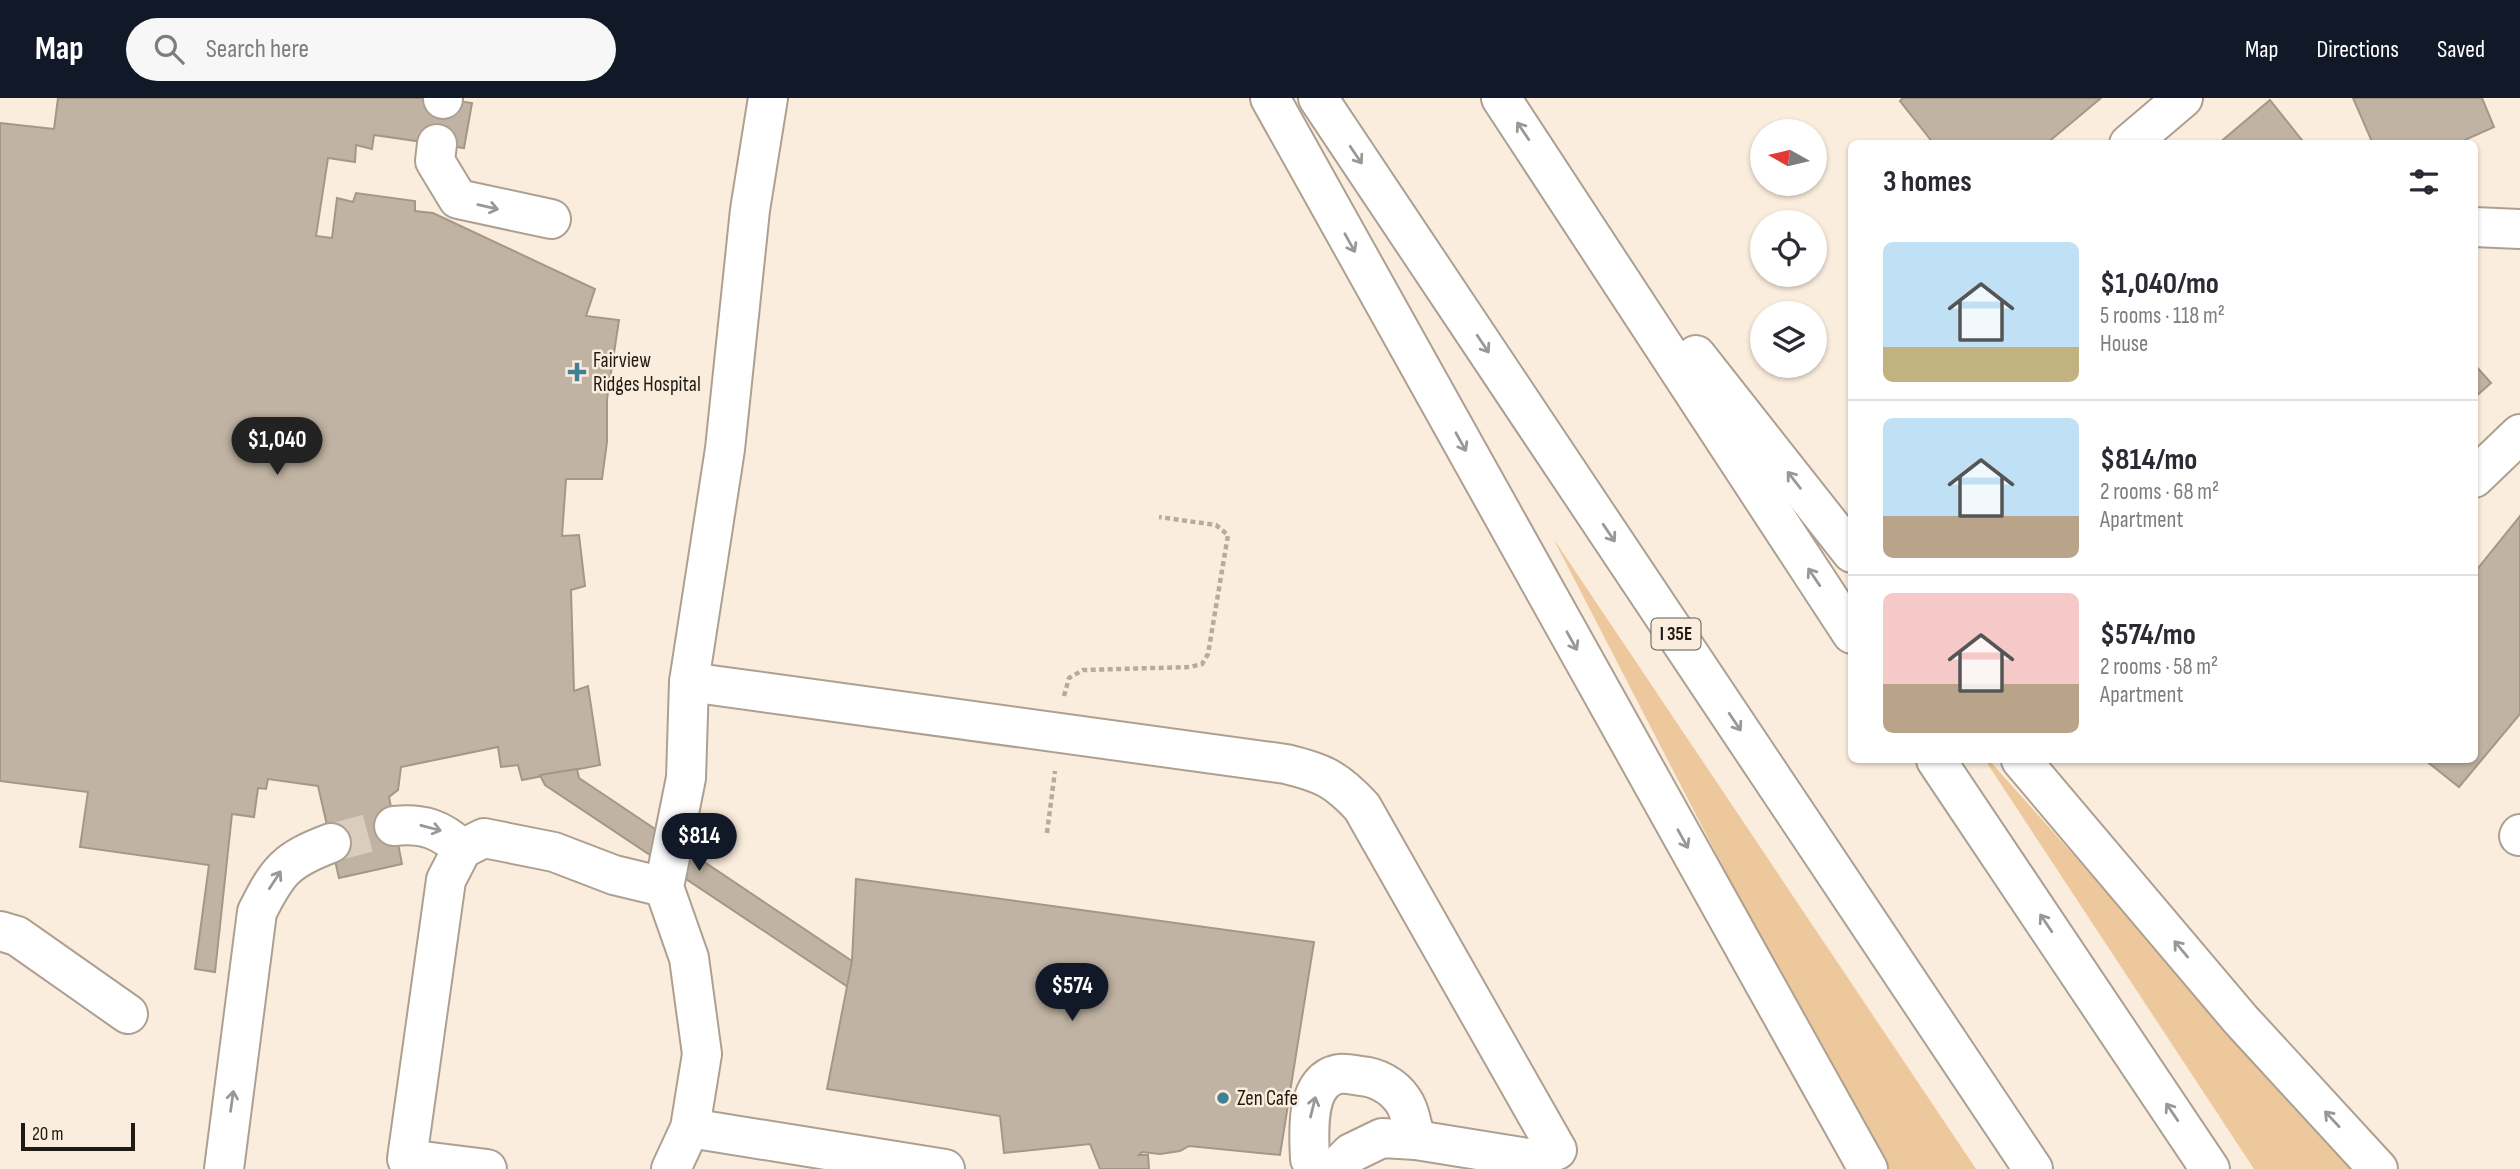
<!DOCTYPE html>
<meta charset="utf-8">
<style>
:root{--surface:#fff;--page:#f7f7f7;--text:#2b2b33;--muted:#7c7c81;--line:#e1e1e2;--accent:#111827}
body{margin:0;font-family:"Sofia Sans Condensed",sans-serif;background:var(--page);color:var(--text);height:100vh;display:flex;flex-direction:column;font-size:26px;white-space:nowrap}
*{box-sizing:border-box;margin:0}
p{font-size:23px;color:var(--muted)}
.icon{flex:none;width:38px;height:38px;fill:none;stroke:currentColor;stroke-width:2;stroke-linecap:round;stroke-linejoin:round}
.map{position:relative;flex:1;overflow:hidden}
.side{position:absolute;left:1848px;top:42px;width:630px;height:623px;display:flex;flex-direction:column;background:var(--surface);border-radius:10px;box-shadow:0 2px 5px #0004}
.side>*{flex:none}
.needle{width:46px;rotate:278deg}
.fabs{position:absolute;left:1750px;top:21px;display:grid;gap:14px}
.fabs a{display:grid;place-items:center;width:77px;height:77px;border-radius:50%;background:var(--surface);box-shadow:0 2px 5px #0004;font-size:35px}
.scale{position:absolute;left:21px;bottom:18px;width:114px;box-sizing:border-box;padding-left:7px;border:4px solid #1f1a14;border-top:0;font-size:19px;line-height:24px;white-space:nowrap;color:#1f1a14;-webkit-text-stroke:5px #fbeddd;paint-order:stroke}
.price{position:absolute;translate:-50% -60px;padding:0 16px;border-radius:24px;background:var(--accent);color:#fff;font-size:23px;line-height:46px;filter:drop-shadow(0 2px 4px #0008)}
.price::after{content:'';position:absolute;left:50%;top:42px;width:21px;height:16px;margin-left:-10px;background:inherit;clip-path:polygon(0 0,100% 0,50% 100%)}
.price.active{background:#222;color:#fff}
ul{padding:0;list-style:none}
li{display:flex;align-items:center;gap:21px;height:175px;padding:0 35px}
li+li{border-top:2px solid var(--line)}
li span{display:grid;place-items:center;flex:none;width:196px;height:140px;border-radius:10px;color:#555}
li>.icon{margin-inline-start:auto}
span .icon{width:84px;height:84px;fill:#fffc;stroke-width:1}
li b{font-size:30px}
h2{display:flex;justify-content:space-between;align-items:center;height:84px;padding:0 35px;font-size:30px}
header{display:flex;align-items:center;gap:42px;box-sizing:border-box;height:98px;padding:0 35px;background:var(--accent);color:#fff}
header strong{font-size:33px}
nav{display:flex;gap:38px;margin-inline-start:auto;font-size:24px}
.search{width:490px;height:63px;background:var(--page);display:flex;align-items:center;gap:18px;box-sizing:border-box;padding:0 24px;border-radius:38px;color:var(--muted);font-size:26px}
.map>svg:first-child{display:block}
.green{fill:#edc89c}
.building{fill:#c0b3a3;stroke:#a49788;stroke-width:2}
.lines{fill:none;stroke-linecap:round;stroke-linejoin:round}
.minor-tunnel{stroke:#dacdbf;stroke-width:38;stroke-dasharray:38 19;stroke-linecap:butt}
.minor-casing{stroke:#ada091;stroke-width:42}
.highway-casing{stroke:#ada091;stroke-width:42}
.path{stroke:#b7ab9f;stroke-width:4.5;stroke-dasharray:5 3.5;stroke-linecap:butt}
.minor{stroke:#fff;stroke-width:38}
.highway{stroke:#fff;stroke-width:38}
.oneway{stroke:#9a9895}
.poi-dot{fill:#428195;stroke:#fbeddd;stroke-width:2.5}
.labels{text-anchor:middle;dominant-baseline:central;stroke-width:5;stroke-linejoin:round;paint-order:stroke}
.shield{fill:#fbeddd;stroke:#615950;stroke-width:2}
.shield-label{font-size:19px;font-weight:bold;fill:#1f1a14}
.poi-label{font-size:21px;fill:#1f1a14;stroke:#fbeddd;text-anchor:start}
</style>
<header>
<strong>Map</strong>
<div class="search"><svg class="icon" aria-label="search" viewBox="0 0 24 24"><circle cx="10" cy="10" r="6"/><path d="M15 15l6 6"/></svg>Search here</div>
<nav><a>Map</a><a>Directions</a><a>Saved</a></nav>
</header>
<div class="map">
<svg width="2520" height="1071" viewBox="0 0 2520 1071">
<rect width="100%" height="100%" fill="#fbeddd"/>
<g class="green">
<path d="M1553,440L1976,1071H1879Z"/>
<path d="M1985,662H1989L2354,1071H2254Z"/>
</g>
<g class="building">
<path d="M58,0H436L472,5L464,50L374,37L372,51L356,47L355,64L328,60L316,138L332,140L337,100L353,104L356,95L415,103V113L433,115L595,191L586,218L619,222L607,301V344L602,381H566L562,438L579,437L585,488L571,492L574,593L588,588L600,667L522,682L518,667L501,669L498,649L401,669L398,692L389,699L402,766L339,780L318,688L268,681L266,691L258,690L254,719L232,716L215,874L195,871L209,767L80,749L88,694L0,683V25L54,31Z"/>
<path d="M1903,0H2101L2046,46H1934L1900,3Z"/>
<path d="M2353,0H2482L2494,29L2456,46H2373Z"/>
<path d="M2270,2L2305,46H2218Z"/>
<path d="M2474,266L2491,285L2474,300Z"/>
<path d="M2520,418V616L2459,689L2425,662H2474V475Z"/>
<path d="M577,671L579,680L852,863L848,889L545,687L540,677Z"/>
<path d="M856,781L1314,844L1280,1057L1189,1048L1180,1053L1160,1056L1142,1054L1139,1057H1148L1149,1071H1100L1090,1046L1004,1055L1000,1018L827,991L852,863Z"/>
</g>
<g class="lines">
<path class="minor-tunnel" d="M331,745L394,728"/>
<defs>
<g id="minor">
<path d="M443,1V0"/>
<path d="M437,46L435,63L458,101L551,121"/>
<path d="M2129,46L2183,0"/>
<path d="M2474,129L2520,131"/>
<path d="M2474,380L2520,336"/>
<path d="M689,584L1286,666C1323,675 1336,681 1362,709L1557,1052L1534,1061L1416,1042L1382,1040L1351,1055L1335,1071"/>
<path d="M394,728C423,725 441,731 462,751"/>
<path d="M2519,738L2520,736"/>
<path d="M0,833L17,838L128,916"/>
<path d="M690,1030L945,1071"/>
<path d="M224,1071L257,814C278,772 286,762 331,745"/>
<path d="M487,1071L407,1061L446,782L462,751L484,740L554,754L614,777L664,789"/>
<path d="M671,1071L690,1030L702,956L689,860L664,789L686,680L689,584L725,351L750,112L768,0"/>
<path d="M1322,1071L1310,1061C1309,1036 1304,982 1339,976C1345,975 1354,977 1361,978C1376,979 1393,988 1402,1001C1410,1011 1412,1029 1416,1042"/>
</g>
<g id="highway">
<path d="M1270,0L1868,1071"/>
<path d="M1318,0L2033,1071"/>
<path d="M1501,0L1852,536"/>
<path d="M1696,257L1852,455"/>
<path d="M1936,662L2210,1071"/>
<path d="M2021,662L2241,922L2378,1071"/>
</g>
</defs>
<use href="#minor" class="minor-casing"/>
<use href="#highway" class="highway-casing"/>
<g class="path">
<path d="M1064,598L1069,580L1083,572L1190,569L1202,566L1208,556L1228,437L1216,427L1159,419"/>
<path d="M1047,735L1055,673"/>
</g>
<use href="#minor" class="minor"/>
<use href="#highway" class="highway"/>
</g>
<defs><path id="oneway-shaft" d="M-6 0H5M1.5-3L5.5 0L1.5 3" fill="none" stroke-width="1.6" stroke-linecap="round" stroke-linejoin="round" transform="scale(1.75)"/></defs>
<g class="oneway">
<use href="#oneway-shaft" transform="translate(1523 33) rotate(-124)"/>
<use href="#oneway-shaft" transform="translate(1356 57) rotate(56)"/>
<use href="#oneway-shaft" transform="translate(488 109) rotate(13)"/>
<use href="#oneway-shaft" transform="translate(1350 145) rotate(61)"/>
<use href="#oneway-shaft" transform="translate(1483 246) rotate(56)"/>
<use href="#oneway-shaft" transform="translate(1461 344) rotate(61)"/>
<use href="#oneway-shaft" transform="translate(1794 382) rotate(-128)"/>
<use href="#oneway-shaft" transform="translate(1609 435) rotate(56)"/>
<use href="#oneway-shaft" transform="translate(1814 479) rotate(-124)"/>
<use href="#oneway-shaft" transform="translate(1572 543) rotate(61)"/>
<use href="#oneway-shaft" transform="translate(1735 624) rotate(56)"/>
<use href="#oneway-shaft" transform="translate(431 730) rotate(15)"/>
<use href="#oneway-shaft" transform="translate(1683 741) rotate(61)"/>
<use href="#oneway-shaft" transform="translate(275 782) rotate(-57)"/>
<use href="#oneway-shaft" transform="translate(2046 825) rotate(-124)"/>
<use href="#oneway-shaft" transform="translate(2181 851) rotate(-130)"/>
<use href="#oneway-shaft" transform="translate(232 1003) rotate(-82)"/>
<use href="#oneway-shaft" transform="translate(1313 1009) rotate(-76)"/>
<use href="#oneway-shaft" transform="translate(2172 1014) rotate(-124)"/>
<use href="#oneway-shaft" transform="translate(2332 1021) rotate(-133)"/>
</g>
<g class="poi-dot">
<path d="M573.5 263.5h7v7h7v7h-7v7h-7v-7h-7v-7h7z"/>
<circle cx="1223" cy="1000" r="7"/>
</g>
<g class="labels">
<rect class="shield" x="1651.5" y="520.5" width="49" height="31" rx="5"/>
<g class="shield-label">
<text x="1676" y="536">I 35E</text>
</g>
<g class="poi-label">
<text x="593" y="262">Fairview<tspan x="593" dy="24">Ridges Hospital</tspan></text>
<text x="1237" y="1000">Zen Cafe</text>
</g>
</g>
</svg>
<div class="fabs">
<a><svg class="needle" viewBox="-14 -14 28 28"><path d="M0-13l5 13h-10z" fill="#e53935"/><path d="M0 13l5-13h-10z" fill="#7c7c81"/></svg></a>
<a><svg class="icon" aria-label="locate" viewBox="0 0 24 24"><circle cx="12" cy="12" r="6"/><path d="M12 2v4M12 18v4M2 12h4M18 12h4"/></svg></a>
<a><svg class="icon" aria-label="layers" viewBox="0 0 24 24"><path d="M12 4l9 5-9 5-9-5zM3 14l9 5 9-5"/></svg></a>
</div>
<div class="scale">20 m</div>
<b class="price active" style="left:277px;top:379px">$1,040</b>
<b class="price" style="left:699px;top:775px">$814</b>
<b class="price" style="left:1072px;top:925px">$574</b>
<section class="side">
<h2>3 homes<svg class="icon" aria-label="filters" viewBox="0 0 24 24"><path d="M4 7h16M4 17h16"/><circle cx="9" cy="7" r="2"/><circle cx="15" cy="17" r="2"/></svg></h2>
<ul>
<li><span style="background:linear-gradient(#bfe0f5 75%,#c2b280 0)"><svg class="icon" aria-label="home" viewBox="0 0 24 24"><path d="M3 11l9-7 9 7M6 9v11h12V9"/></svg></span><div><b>$1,040/mo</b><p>5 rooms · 118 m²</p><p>House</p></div></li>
<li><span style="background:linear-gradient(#bfe0f5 70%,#b9a48a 0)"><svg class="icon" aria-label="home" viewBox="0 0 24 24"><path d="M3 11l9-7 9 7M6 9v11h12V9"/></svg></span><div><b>$814/mo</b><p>2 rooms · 68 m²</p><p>Apartment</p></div></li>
<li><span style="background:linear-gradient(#f6c9c9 65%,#b9a48a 0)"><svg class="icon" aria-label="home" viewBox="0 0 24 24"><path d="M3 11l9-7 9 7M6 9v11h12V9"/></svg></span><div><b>$574/mo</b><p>2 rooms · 58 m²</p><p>Apartment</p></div></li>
</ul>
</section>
</div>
